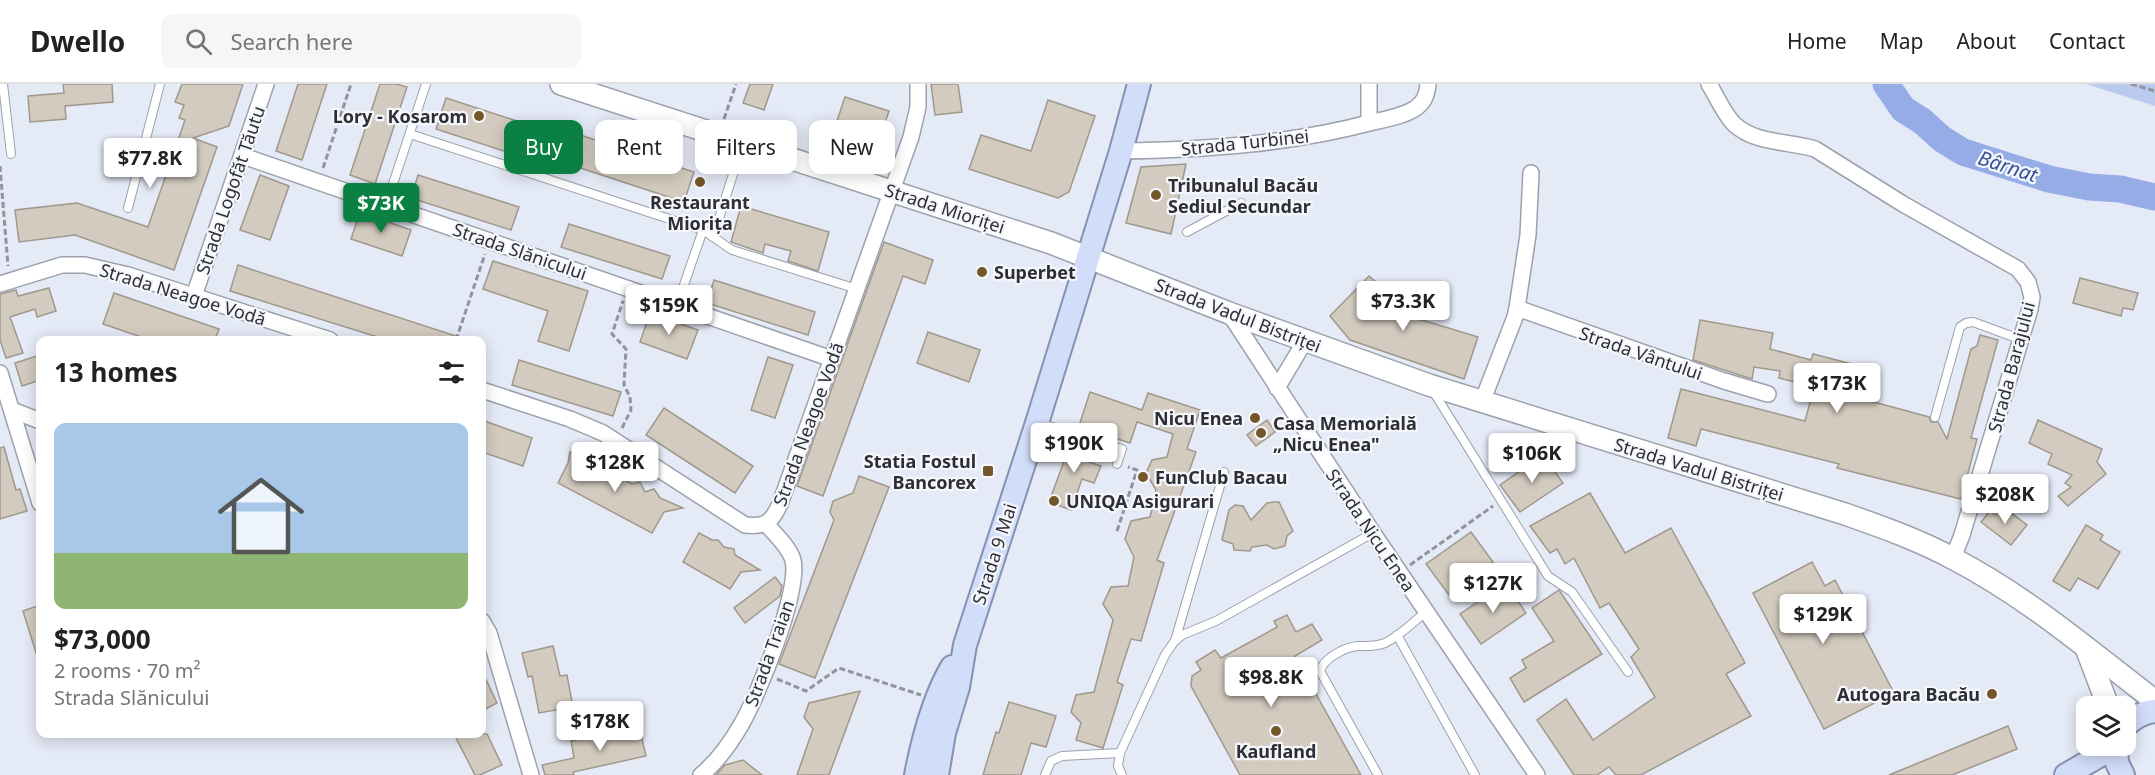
<!DOCTYPE html>
<meta charset="utf-8">
<style>
:root{--surface:#fff;--page:#f6f6f6;--text:#222;--muted:#767676;--line:#e0e0e0;--accent:#0b8043}
body{margin:0;font-family:"Noto Sans",sans-serif;background:var(--page);color:var(--text);height:100vh;display:flex;flex-direction:column;font-size:22px;white-space:nowrap}
*{box-sizing:border-box;margin:0}
p{font-size:20px;color:var(--muted)}
.icon{flex:none;width:33px;height:33px;fill:none;stroke:currentColor;stroke-width:2;stroke-linecap:round;stroke-linejoin:round}
.map{position:relative;flex:1;overflow:hidden}
.side{position:absolute;left:36px;top:252px;width:450px;height:402px;display:flex;flex-direction:column;background:var(--surface);border-radius:12px;box-shadow:0 3px 15px #0003}
.side>*{flex:none}
.top-card{position:absolute;left:504px;top:36px;width:570px;height:54px;display:flex;gap:12px}
.buttons{position:absolute;left:2076px;top:612px;display:grid;gap:12px}
.buttons a{display:grid;place-items:center;width:60px;height:60px;border-radius:12px;background:var(--surface);box-shadow:0 3px 15px #0003;font-size:30px}
.price{position:absolute;translate:-50% -51px;padding:0 14px;border-radius:6px;background:#fff;color:#222;font-size:20px;line-height:39px;filter:drop-shadow(0 2px 3px #0008)}
.price::after{content:'';position:absolute;left:50%;top:36px;width:18px;height:14px;margin-left:-9px;background:inherit;clip-path:polygon(0 0,100% 0,50% 100%)}
.price.active{background:var(--accent);color:#fff}
ul{padding:0;list-style:none}
li{display:grid;align-content:center;gap:12px;height:318px;padding:0 18px}
li span{display:grid;place-items:center;height:186px;border-radius:12px;color:#555}
li>.icon{margin-inline-start:auto}
span .icon{width:108px;height:108px;fill:#fffc;stroke-width:1}
li b{font-size:26px}
h2{display:flex;justify-content:space-between;align-items:center;height:72px;padding:0 18px;font-size:26px}
.tag{padding:0 21px;border-radius:12px;background:var(--surface);box-shadow:0 3px 15px #0003;font-size:21px;line-height:54px}
.tag.active{background:var(--accent);color:#fff}
header{display:flex;align-items:center;gap:36px;box-sizing:border-box;height:84px;padding:0 30px;background:var(--surface);border-bottom:2px solid var(--line)}
header strong{font-size:28px}
nav{display:flex;gap:33px;margin-inline-start:auto;font-size:21px}
.search{width:420px;height:54px;background:var(--page);display:flex;align-items:center;gap:15px;box-sizing:border-box;padding:0 21px;border-radius:12px;color:var(--muted);font-size:22px}
.map>svg:first-child{display:block}
.green{fill:#bac9ee}
.lines{fill:none;stroke-linecap:round;stroke-linejoin:round}
.river{stroke:#96ace6;stroke-width:27}
.building{fill:#d3cbbf;stroke:#a0988d;stroke-width:1.5}
.lane-casing{stroke:#9ca1ad;stroke-width:10}
.street-casing{stroke:#9ca1ad;stroke-width:18}
.secondary-casing{stroke:#9ca1ad;stroke-width:24}
.primary-casing{stroke:#8591b1;stroke-width:26}
.path{stroke:#90949d;stroke-width:3;stroke-dasharray:6 3;stroke-linecap:butt}
.lane{stroke:#fff;stroke-width:8}
.street{stroke:#fff;stroke-width:15}
.secondary{stroke:#fff;stroke-width:21}
.primary{stroke:#d2ddf9;stroke-width:22}
.poi-dot{fill:#735629;stroke:#f5f7fd;stroke-width:2}
.labels{text-anchor:middle;dominant-baseline:central;stroke-width:4.5;stroke-linejoin:round;paint-order:stroke}
.poi-label{font-size:18px;font-weight:bold;fill:#2d2f34;stroke:#f5f7fd;text-anchor:start}
.street-label{font-size:18px;fill:#2d2f34;stroke:#f5f7fd}
.water-label{font-size:20px;font-style:italic;fill:#3b5197;stroke:#f5f7fd}
</style>
<header>
<strong>Dwello</strong>
<div class="search"><svg class="icon" aria-label="search" viewBox="0 0 24 24"><circle cx="10" cy="10" r="6"/><path d="M15 15l6 6"/></svg>Search here</div>
<nav><a>Home</a><a>Map</a><a>About</a><a>Contact</a></nav>
</header>
<div class="map">
<svg width="2155" height="691" viewBox="0 0 2155 691">
<rect width="100%" height="100%" fill="#e5eaf7"/>
<path class="green" d="M2086,0H2155V22Z"/>
<g class="lines">
<path class="river" d="M1886,0L1903,25L1922,37L1942,55L1963,68L2049,95L2089,103L2120,105L2155,113"/>
</g>
<g class="building">
<path d="M63,0H112L113,18L65,22L66,35L30,38L28,12L64,9Z"/>
<path d="M182,0H243L229,42L193,54L217,63L174,186L75,151L19,158L15,126L77,119L148,143L185,36L179,34L184,21L175,18Z"/>
<path d="M298,0H327L302,76L276,67Z"/>
<path d="M380,0H396L407,3L375,100L350,91Z"/>
<path d="M750,0H773L764,26L743,19Z"/>
<path d="M931,0H958L962,28L935,31Z"/>
<path d="M845,13L889,27L880,54L836,40Z"/>
<path d="M446,14L569,54L571,48L694,88L684,118L562,78L559,85L436,45Z"/>
<path d="M1048,16L1095,32L1069,108L1058,114L969,85L981,51L1031,67Z"/>
<path d="M1186,80L1171,150L1126,139L1141,83Z"/>
<path d="M260,91L289,102L270,156L240,146Z"/>
<path d="M418,91L519,123L511,146L411,114Z"/>
<path d="M741,122L829,148L818,187L788,177L791,167L765,160L763,169L731,158Z"/>
<path d="M360,128L411,146L402,172L351,155Z"/>
<path d="M569,140L670,172L662,195L561,163Z"/>
<path d="M884,158L933,176L925,200L903,192L823,412L797,402Z"/>
<path d="M493,177L588,207L569,267L538,257L548,227L483,205Z"/>
<path d="M238,181L462,254V256H387L230,207Z"/>
<path d="M1369,192L1390,210L1376,222L1478,253L1464,295L1350,256L1330,232Z"/>
<path d="M2080,194L2138,209L2133,226L2123,224L2121,232L2073,219Z"/>
<path d="M714,196L815,228L808,251L707,219Z"/>
<path d="M49,204L56,227L37,233L35,225L10,233L23,269L6,274L0,256V210L16,206L18,212Z"/>
<path d="M114,209L219,245L215,256H150L103,240Z"/>
<path d="M650,229L698,246L687,275L640,258Z"/>
<path d="M1700,236L1773,249L1770,265L1811,276L1813,270L1856,281L1848,311L1929,333L1931,338H1938L1947,355L1971,265L1977,262L1980,251L1998,256L1971,354L1977,355L1961,415L1837,384L1839,380L1701,345L1696,362L1668,354L1681,305L1805,337L1814,303L1779,294L1780,287L1754,283L1752,295L1693,276Z"/>
<path d="M928,248L980,266L969,298L917,279Z"/>
<path d="M40,271V296L22,302L15,279Z"/>
<path d="M768,273L793,281L775,334L751,326Z"/>
<path d="M519,276L621,308L613,332L512,301Z"/>
<path d="M1090,308L1142,326L1148,309L1200,326L1187,365L1196,368L1157,476L1164,479L1141,557L1131,555L1117,598L1123,601L1103,664L1076,656L1081,639L1071,628L1076,611L1094,608L1113,536L1103,520L1111,503L1128,502L1134,473L1125,455L1131,437L1150,433L1156,406L1146,389L1152,376L1167,373L1173,350L1137,338L1130,359L1099,349V351L1078,345Z"/>
<path d="M664,324L753,382L735,409L646,351Z"/>
<path d="M482,336L532,354L523,382L482,368Z"/>
<path d="M1267,336L1275,348L1256,362L1247,351Z"/>
<path d="M2038,336L2102,365L2097,378L2106,390L2068,422L2058,412L2071,403L2065,399L2072,391L2048,380L2052,370L2029,359Z"/>
<path d="M1074,356L1094,363L1089,378L1101,382L1094,399L1082,395L1071,426L1049,418L1070,361L1072,362Z"/>
<path d="M4,363L16,406L20,405L27,427L0,435V364Z"/>
<path d="M570,368L578,371L583,378L591,375L597,383H607L612,389L632,400L640,398L645,408L654,405L660,414L683,424L664,428L652,449L558,399L568,379Z"/>
<path d="M1543,371L1563,399L1520,428L1500,401Z"/>
<path d="M859,392L889,403L815,594L779,580L834,436L830,428L833,417L853,409Z"/>
<path d="M1590,409L1625,469L1671,444L1745,579L1726,590L1751,632L1641,691H1616L1609,683L1597,691H1574L1537,636L1566,615L1593,656L1655,613L1631,573L1639,565L1609,519L1600,524L1574,474L1565,480L1557,465L1550,469L1530,442Z"/>
<path d="M1273,418H1279L1293,447L1287,452L1285,462L1274,465L1267,461L1252,463L1250,467L1234,466L1233,460L1222,456L1229,426L1235,421L1243,422L1251,436L1267,419Z"/>
<path d="M2002,422L2027,441L2011,461L1981,438L1990,427L1995,431Z"/>
<path d="M2086,441L2103,451L2100,456L2120,468L2098,505L2078,494L2070,507L2053,497Z"/>
<path d="M1471,448L1493,478L1449,511L1426,480Z"/>
<path d="M699,449L712,456H718L724,463L734,465L735,471L760,486L741,488L730,505L683,478Z"/>
<path d="M1812,478L1825,502L1835,496L1894,609L1824,645L1753,509Z"/>
<path d="M775,493L782,502L780,512L745,539L734,524Z"/>
<path d="M1506,499L1526,529L1481,560L1460,530Z"/>
<path d="M1559,506L1602,570L1524,618L1510,594L1526,584L1522,576L1554,557L1532,524Z"/>
<path d="M40,521V574L38,575L23,527Z"/>
<path d="M1287,531L1296,548L1312,540L1322,556L1295,572L1361,691H1240L1191,602L1192,592L1201,586L1196,578L1215,566L1221,574L1277,543L1274,537Z"/>
<path d="M553,562L560,592L567,591L573,623L539,629L532,592L528,593L522,569Z"/>
<path d="M482,587L497,619L482,627Z"/>
<path d="M860,607L829,691H797L813,645L804,633L809,619Z"/>
<path d="M1009,618L1056,632L1046,663L1031,659L1021,691H983L996,648L999,649Z"/>
<path d="M639,642L646,672L573,688L574,691H545L542,681L574,674L571,657Z"/>
<path d="M2008,642L2017,665L1952,691H1889Z"/>
<path d="M454,650H487L502,681L480,691H475Z"/>
<path d="M743,676L762,691H716L725,681Z"/>
</g>
<g class="lines">
<defs>
<g id="lane">
<path d="M3,0L11,70"/>
<path d="M410,50L703,146L732,166L857,205"/>
<path d="M386,121L426,0"/>
<path d="M128,124L160,0"/>
<path d="M1187,148L1241,119"/>
<path d="M713,153L743,59"/>
<path d="M677,221L703,146"/>
<path d="M1433,307L1548,492L1572,508L1628,588"/>
<path d="M1935,333L1960,243L1966,239L1973,238L2022,256"/>
<path d="M1039,339L1122,365L1117,380"/>
<path d="M1397,551L1475,691"/>
<path d="M1175,557L1224,388"/>
<path d="M1045,691L1051,677L1062,672L1120,669"/>
<path d="M1122,691L1118,682L1120,669L1165,571L1174,558L1182,551L1216,537L1373,449"/>
<path d="M1378,691L1320,587C1324,574 1345,563 1358,562C1367,562 1375,563 1385,559C1400,552 1413,538 1426,528"/>
</g>
<g id="street">
<path d="M1709,0C1717,13 1724,30 1734,40C1755,60 1789,57 1815,65L1903,120L2018,185L2028,198L2032,213L2030,225L1962,451L1953,474"/>
<path d="M1369,39V0"/>
<path d="M1121,67C1205,66 1291,60 1373,38C1387,35 1404,32 1416,24C1425,17 1427,10 1428,0"/>
<path d="M243,72L832,275"/>
<path d="M0,200L62,181H85L128,191L330,256"/>
<path d="M194,212L266,0"/>
<path d="M1517,224L1528,151L1531,89"/>
<path d="M1229,229L1373,449L1537,691"/>
<path d="M0,289L40,419"/>
<path d="M1277,304L1305,257"/>
<path d="M482,306L570,335L603,349L745,441C766,443 771,439 780,420L911,53L918,23V0"/>
<path d="M1482,318L1515,233L1517,224L1724,297L1768,310"/>
<path d="M12,326L40,337"/>
<path d="M482,537L489,549L531,691"/>
<path d="M701,691C718,677 730,660 741,641C758,612 800,508 793,476C789,463 775,450 766,440"/>
</g>
<g id="secondary">
<path d="M561,0L1051,159L1229,229L1429,301L1845,430C1882,443 1919,456 1954,475C2027,513 2090,567 2155,617"/>
<path d="M2086,564L2108,622"/>
</g>
<g id="primary">
<path d="M2126,641C2135,633 2143,628 2155,627"/>
<path d="M2116,662L2117,679L2123,691"/>
<path d="M916,691C923,655 933,615 952,583"/>
<path d="M937,691L944,649L958,603L965,561L1037,339L1121,67L1139,0"/>
<path d="M2066,691L2116,662"/>
</g>
</defs>
<use href="#lane" class="lane-casing"/>
<use href="#street" class="street-casing"/>
<use href="#secondary" class="secondary-casing"/>
<use href="#primary" class="primary-casing"/>
<g class="path">
<path d="M2131,0L2155,7"/>
<path d="M724,35L736,0"/>
<path d="M0,82L8,182"/>
<path d="M323,84L351,0"/>
<path d="M456,256L485,170"/>
<path d="M622,344L631,326L630,313L624,301L626,265L612,250L623,217"/>
<path d="M1117,447L1137,386L1128,383"/>
<path d="M1410,481L1493,422"/>
<path d="M777,595L806,607L839,584L921,611"/>
</g>
<use href="#lane" class="lane"/>
<use href="#street" class="street"/>
<use href="#secondary" class="secondary"/>
<use href="#primary" class="primary"/>
</g>
<g class="poi-dot">
<circle cx="479" cy="32" r="6"/>
<circle cx="700" cy="98" r="6"/>
<circle cx="1156" cy="111" r="6"/>
<circle cx="982" cy="188" r="6"/>
<circle cx="1255" cy="334" r="6"/>
<circle cx="1261" cy="349" r="6"/>
<rect x="982" y="381" width="12" height="12" rx="3"/>
<circle cx="1143" cy="393" r="6"/>
<circle cx="1054" cy="417" r="6"/>
<circle cx="1992" cy="610" r="6"/>
<circle cx="1276" cy="647" r="6"/>
</g>
<g class="labels">
<g class="poi-label">
<text x="467" y="32" text-anchor="end">Lory - Kosarom</text>
<text x="1168" y="101">Tribunalul Bacău<tspan x="1168" dy="21">Sediul Secundar</tspan></text>
<text x="700" y="118" text-anchor="middle">Restaurant<tspan x="700" dy="21">Miorița</tspan></text>
<text x="994" y="188">Superbet</text>
<text x="1243" y="334" text-anchor="end">Nicu Enea</text>
<text x="1273" y="339">Casa Memorială<tspan x="1273" dy="21">„Nicu Enea"</tspan></text>
<text x="976" y="377" text-anchor="end">Statia Fostul<tspan x="976" dy="21">Bancorex</tspan></text>
<text x="1155" y="393">FunClub Bacau</text>
<text x="1066" y="417">UNIQA Asigurari</text>
<text x="1980" y="610" text-anchor="end">Autogara Bacău</text>
<text x="1276" y="667" text-anchor="middle">Kaufland</text>
</g>
<g class="street-label">
<text transform="translate(1245 58) rotate(-6)">Strada Turbinei</text>
<text transform="translate(230 106) rotate(-71)">Strada Logofăt Tăutu</text>
<text transform="translate(945 124) rotate(18)">Strada Mioriței</text>
<text transform="translate(520 167) rotate(19)">Strada Slănicului</text>
<text transform="translate(183 210) rotate(17)">Strada Neagoe Vodă</text>
<text transform="translate(1238 231) rotate(21)">Strada Vadul Bistriței</text>
<text transform="translate(1641 269) rotate(19)">Strada Vântului</text>
<text transform="translate(2011 283) rotate(-75)">Strada Barajului</text>
<text transform="translate(808 340) rotate(-70)">Strada Neagoe Vodă</text>
<text transform="translate(1699 385) rotate(17)">Strada Vadul Bistriței</text>
<text transform="translate(1371 446) rotate(56)">Strada Nicu Enea</text>
<text transform="translate(994 470) rotate(-72)">Strada 9 Mai</text>
<text transform="translate(769 569) rotate(-70)">Strada Traian</text>
</g>
<g class="water-label">
<text transform="translate(2008 82) rotate(18)">Bârnat</text>
</g>
</g>
</svg>
<div class="buttons">
<a><svg class="icon" aria-label="layers" viewBox="0 0 24 24"><path d="M12 4l9 5-9 5-9-5zM3 14l9 5 9-5"/></svg></a>
</div>
<b class="price" style="left:150px;top:105px">$77.8K</b>
<b class="price active" style="left:381px;top:150px">$73K</b>
<b class="price" style="left:1403px;top:248px">$73.3K</b>
<b class="price" style="left:669px;top:252px">$159K</b>
<b class="price" style="left:1837px;top:330px">$173K</b>
<b class="price" style="left:1074px;top:390px">$190K</b>
<b class="price" style="left:1532px;top:400px">$106K</b>
<b class="price" style="left:615px;top:409px">$128K</b>
<b class="price" style="left:2005px;top:441px">$208K</b>
<b class="price" style="left:1493px;top:530px">$127K</b>
<b class="price" style="left:1823px;top:561px">$129K</b>
<b class="price" style="left:1271px;top:624px">$98.8K</b>
<b class="price" style="left:600px;top:668px">$178K</b>
<div class="top-card">
<a class="tag active">Buy</a>
<a class="tag">Rent</a>
<a class="tag">Filters</a>
<a class="tag">New</a>
</div>
<section class="side">
<h2>13 homes<svg class="icon" aria-label="filters" viewBox="0 0 24 24"><path d="M4 7h16M4 17h16"/><circle cx="9" cy="7" r="2"/><circle cx="15" cy="17" r="2"/></svg></h2>
<ul>
<li><span style="background:linear-gradient(#a9c7e8 70%,#8fb573 0)"><svg class="icon" aria-label="home" viewBox="0 0 24 24"><path d="M3 11l9-7 9 7M6 9v11h12V9"/></svg></span><div><b>$73,000</b><p>2 rooms · 70 m²</p><p>Strada Slănicului</p></div></li>
</ul>
</section>
</div>
